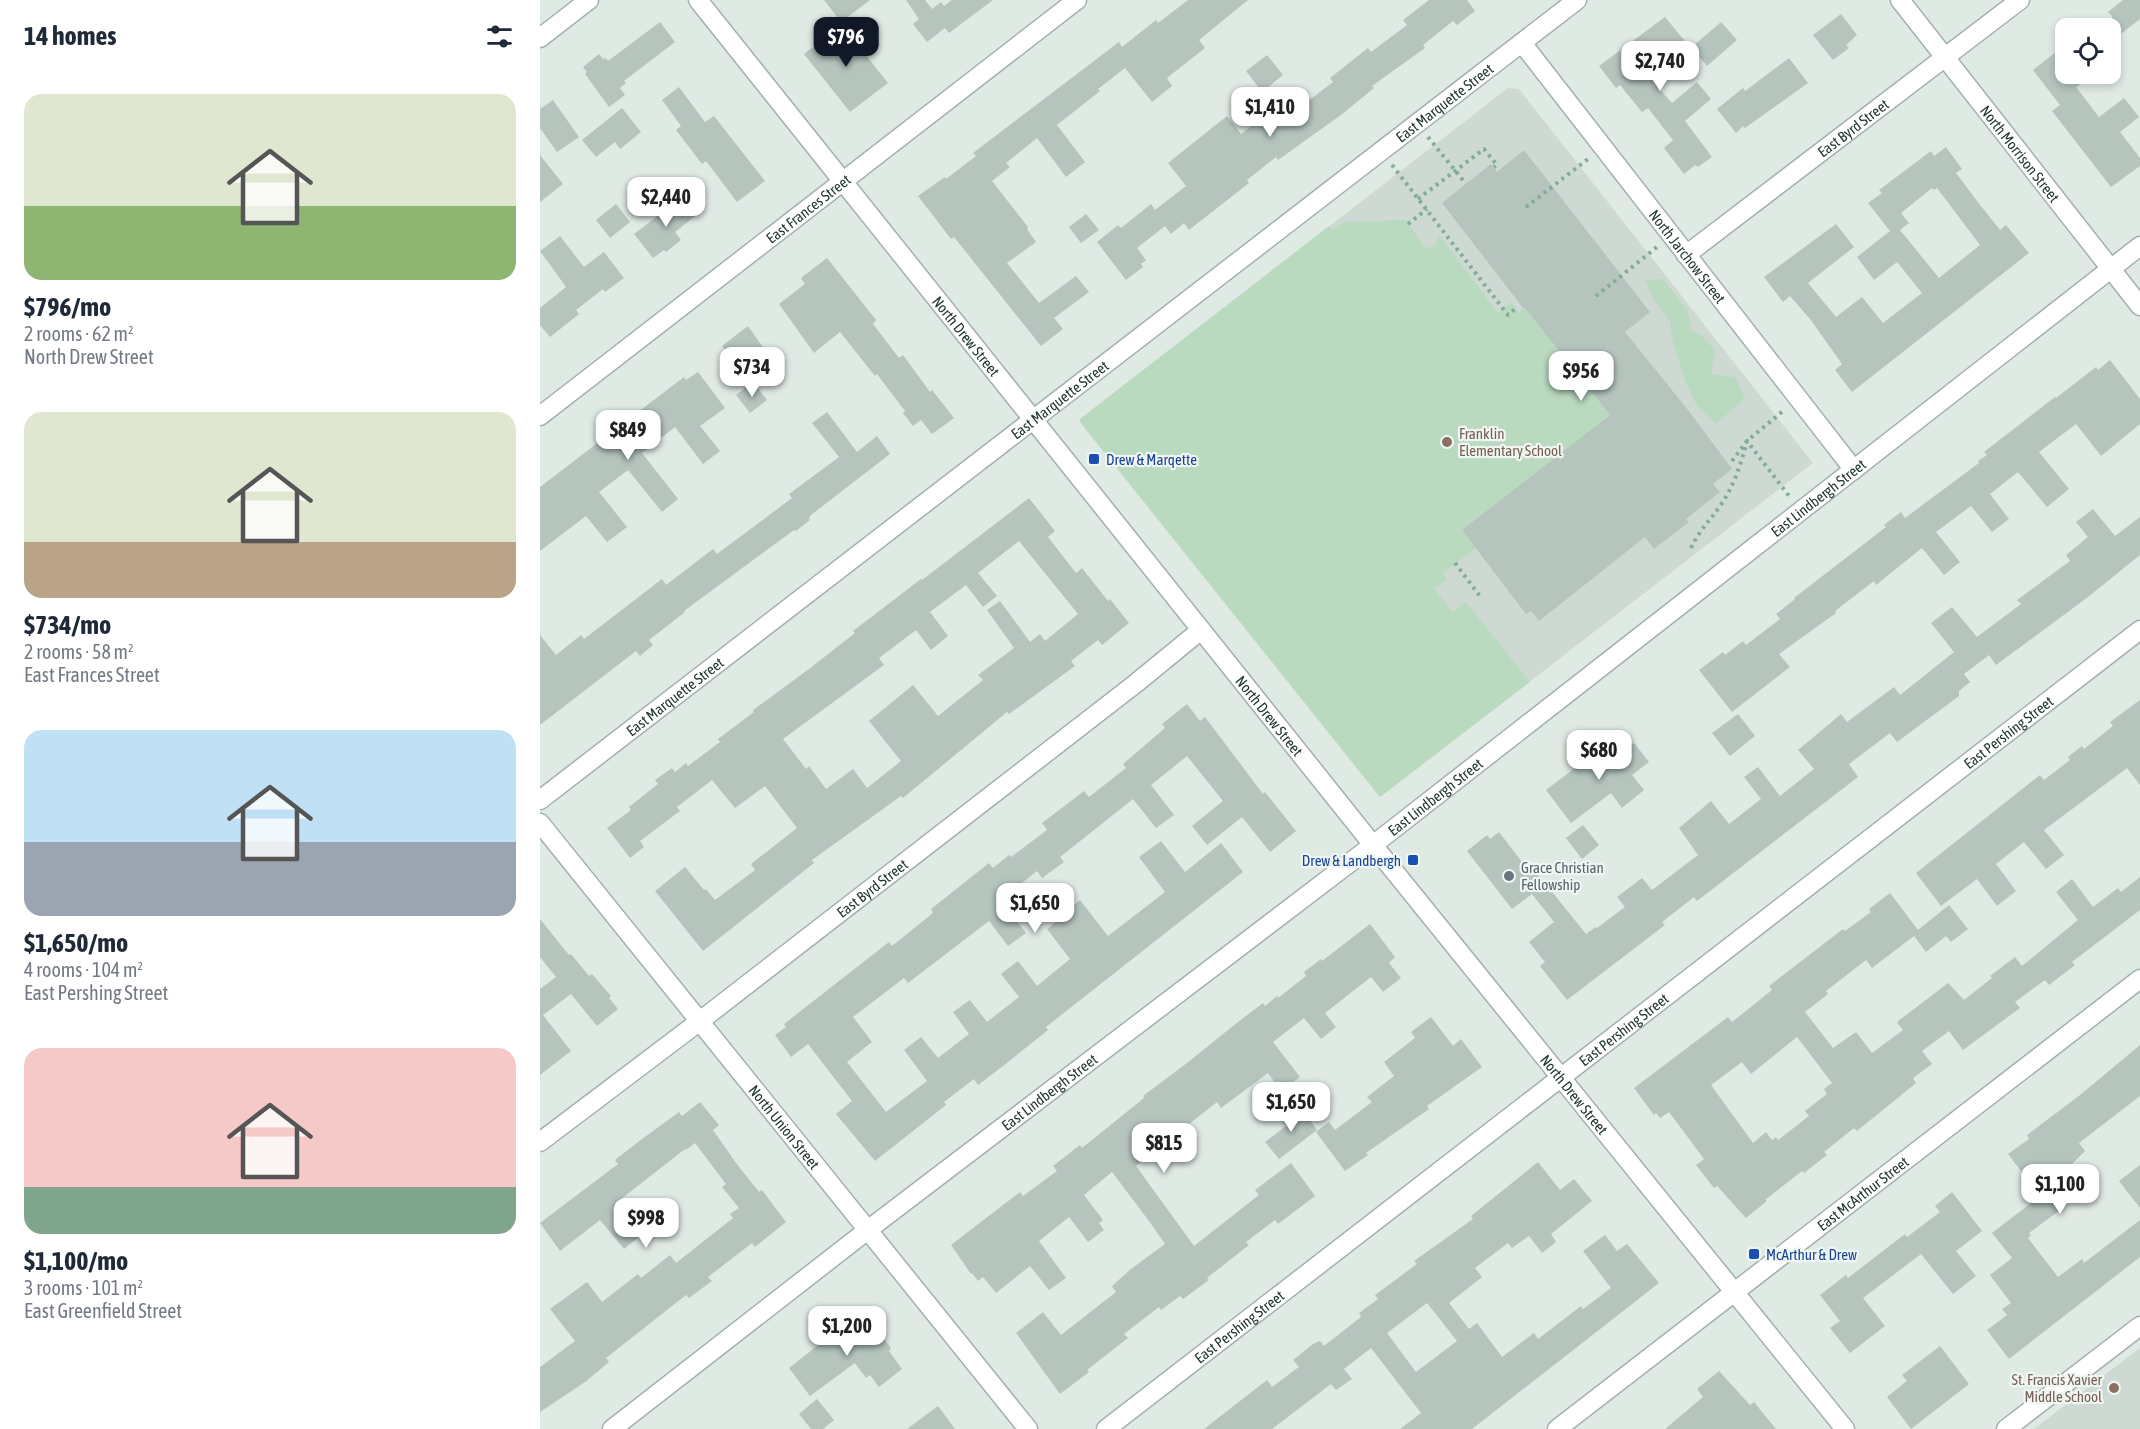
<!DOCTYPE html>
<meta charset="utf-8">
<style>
:root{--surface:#fff;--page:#f2f2f3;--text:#1f2937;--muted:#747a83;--accent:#111827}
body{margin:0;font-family:"Asap Condensed",sans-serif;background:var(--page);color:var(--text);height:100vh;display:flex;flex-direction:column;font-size:22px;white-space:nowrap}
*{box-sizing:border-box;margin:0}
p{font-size:20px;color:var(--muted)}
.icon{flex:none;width:33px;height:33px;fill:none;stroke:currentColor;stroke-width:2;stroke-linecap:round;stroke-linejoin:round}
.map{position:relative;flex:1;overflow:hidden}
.drawer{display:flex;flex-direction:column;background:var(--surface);width:540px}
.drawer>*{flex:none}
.fabs{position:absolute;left:1515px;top:18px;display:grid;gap:12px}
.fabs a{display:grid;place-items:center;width:66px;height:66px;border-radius:12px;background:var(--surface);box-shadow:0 3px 9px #0003;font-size:30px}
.price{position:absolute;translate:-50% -51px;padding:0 14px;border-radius:12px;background:#fff;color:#222;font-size:20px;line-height:39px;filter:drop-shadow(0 2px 3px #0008)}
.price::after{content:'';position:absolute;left:50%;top:36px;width:18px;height:14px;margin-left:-9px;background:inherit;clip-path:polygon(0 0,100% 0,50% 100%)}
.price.active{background:var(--accent);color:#fff}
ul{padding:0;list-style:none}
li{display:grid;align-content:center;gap:12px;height:318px;padding:0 24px}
li span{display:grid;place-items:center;height:186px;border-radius:18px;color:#555}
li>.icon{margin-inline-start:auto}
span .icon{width:108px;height:108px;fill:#fffc;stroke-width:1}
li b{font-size:26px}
h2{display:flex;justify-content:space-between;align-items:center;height:72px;padding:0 24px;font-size:26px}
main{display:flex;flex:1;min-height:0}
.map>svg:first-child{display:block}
.built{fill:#ced9d3}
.green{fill:#badac0}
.building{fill:#b5c4bd;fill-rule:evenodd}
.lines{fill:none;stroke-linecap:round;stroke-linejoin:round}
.minor-casing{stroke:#a3b1ab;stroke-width:21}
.path{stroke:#82ab9b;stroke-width:4;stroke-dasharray:3 4.5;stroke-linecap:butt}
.minor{stroke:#fff;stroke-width:18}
.education-dot{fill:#8d6e63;stroke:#f0f7f3;stroke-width:2}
.transit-dot{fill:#1a4fb4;stroke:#f0f7f3;stroke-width:2}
.worship-dot{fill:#6b7280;stroke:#f0f7f3;stroke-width:2}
.labels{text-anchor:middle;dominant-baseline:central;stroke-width:4.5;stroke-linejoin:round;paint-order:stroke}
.street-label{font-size:15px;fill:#223931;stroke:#f0f7f3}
.education-label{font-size:15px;fill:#785e54;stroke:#f0f7f3;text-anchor:start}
.transit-label{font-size:15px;fill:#164399;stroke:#f0f7f3;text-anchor:start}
.worship-label{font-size:15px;fill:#5b616d;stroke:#f0f7f3;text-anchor:start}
</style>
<main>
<section class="drawer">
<h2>14 homes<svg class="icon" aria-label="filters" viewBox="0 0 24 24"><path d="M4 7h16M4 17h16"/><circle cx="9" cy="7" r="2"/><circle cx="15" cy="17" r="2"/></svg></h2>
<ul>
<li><span style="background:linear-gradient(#dfe7d0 60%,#8fb573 0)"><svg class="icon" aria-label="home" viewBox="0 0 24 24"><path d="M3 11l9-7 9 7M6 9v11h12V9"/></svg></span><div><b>$796/mo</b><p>2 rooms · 62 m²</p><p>North Drew Street</p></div></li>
<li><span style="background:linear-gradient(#dfe7d0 70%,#b9a48a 0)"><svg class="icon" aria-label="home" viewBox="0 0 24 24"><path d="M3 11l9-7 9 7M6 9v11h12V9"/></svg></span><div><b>$734/mo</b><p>2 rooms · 58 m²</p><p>East Frances Street</p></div></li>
<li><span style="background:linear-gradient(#bfe0f5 60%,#9aa5b1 0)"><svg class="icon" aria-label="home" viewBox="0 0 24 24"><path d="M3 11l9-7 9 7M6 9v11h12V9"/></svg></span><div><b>$1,650/mo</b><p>4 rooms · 104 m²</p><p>East Pershing Street</p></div></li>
<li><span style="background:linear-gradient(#f6c9c9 75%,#7fa58c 0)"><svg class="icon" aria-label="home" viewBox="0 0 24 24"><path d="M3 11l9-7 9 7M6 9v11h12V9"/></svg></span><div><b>$1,100/mo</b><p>3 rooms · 101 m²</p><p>East Greenfield Street</p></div></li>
</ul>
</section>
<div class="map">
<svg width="1600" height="1429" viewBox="0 0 1600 1429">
<rect width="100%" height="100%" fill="#e0eae4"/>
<g class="built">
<path d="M968,88L979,89L1273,463L840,797L540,422V419Z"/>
<path d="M1600,1348V1429H1494Z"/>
</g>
<g class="green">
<path d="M866,220L885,248L893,247L900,236L958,313L971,302L979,312L985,308L1070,415L922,530L936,548L903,573L907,579L894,589L913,612L926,602L990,682L840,797L540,422V419L789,226L793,230L804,222Z"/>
<path d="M1123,279L1148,311L1151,331L1160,334L1175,350L1171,374L1195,377L1205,398L1176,424L1157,406L1145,381L1133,342L1130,321L1114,300L1105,280Z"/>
</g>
<g class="building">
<path d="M284,0H330L301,22Z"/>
<path d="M366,0H385L392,9L401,2L404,6L412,0H453L409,33L405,28L387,42L373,24L379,19Z"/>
<path d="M648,0H708L659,40L665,48L627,78L632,86L612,102L585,68L558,89L560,91L517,125L545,162L526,177L497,138L466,163L470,167L452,181L488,227L487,229L496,242L467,263L499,303L536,276L549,292L514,318L523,329L501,346L414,237L411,239L378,196L405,177L406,179L436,156L433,153L579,42L582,47L616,20L618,23Z"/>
<path d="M889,0H927L935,11L917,25L913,21L883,45L885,48L832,86L834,88L801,115L738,160L736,157L707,180L709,183L649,230L644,223L631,234L625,226L597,248L606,260L601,264L603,267L586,280L557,242L578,225L581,228L611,204L615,210L646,186L628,163L687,116L701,134L729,113L738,124L793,82L790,78L828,48L831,52L867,25L863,20Z"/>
<path d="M1583,0H1600V19L1570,42L1572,16L1568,12Z"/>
<path d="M1301,14L1317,35L1306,45L1309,48L1293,60L1273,35Z"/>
<path d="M1125,17L1144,40L1105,73L1132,103L1157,82L1171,99L1145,121L1172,157L1158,167L1155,165L1144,174L1124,148L1133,140L1108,108L1102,112L1080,85L1076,88L1059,66Z"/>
<path d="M120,22L135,42L84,81L86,83L80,88L85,95L69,107L45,74L47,72L43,67L59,54L63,59L66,58L68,61Z"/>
<path d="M1181,22L1197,40L1167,66L1152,47Z"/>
<path d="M302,25L348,83L310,112L264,54Z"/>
<path d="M1516,52L1526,64V74H1554L1536,87L1559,117L1584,98L1599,117L1580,132L1600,158V166L1571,187L1512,111L1520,105L1493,70Z"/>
<path d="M727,55L743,75L722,92L706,71Z"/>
<path d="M1249,58L1268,83L1205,128L1203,126L1196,133L1177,109L1203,88L1205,91Z"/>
<path d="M139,87L165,122L174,116L225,181L197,202L166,161L162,164L136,130L141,126L122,100Z"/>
<path d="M13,100L39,137L17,152L0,128V109Z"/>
<path d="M82,108L101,132L80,149L75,142L56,157L42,140Z"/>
<path d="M1406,147L1422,169L1416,173L1437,201L1460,230L1466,225L1489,253L1312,392L1295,370L1302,364L1270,319L1250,296L1243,302L1224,277L1296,224L1314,247L1268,283L1296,317L1322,297L1343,323L1382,293L1357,262L1334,280L1317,257L1350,231L1328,203L1342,193L1339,190L1391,151L1394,156ZM1392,188L1394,190L1397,188L1440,245L1399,278L1360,230L1369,223L1361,213Z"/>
<path d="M984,150L1110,312L1085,332L1148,410L1192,469L1173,484L1180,492L1146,519L1149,522L1114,549L1105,537L999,621L991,611L986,614L922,530L1070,415L985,308L984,309L902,203L951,164L957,172Z"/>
<path d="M0,155L23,184L0,202Z"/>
<path d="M144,196L158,214L135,232L141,240L126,252L124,250L113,258L94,234Z"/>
<path d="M76,204L90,222L70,238L56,220Z"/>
<path d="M546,214L559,230L541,243L529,227Z"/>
<path d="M20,236L44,267L64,252L84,278L65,292L63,289L36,310L39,314L10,337L0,325V308L26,287L0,251Z"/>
<path d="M287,258L336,320L333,324L359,358L363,355L390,392L392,390L414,418L392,434L381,420L373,426L363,413L365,411L337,374L335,376L300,332L274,353L239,304L265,284L261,278Z"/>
<path d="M208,326L226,352L201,372L182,346Z"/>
<path d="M1570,360L1600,399V424L1561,456L1536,424L1499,452L1529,489L1507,507L1478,472L1450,494L1469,519L1452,532L1431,506L1396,532L1420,562L1404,575L1382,548L1336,585L1334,581L1295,611L1296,613L1239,654L1250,667L1192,712L1159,670L1183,652L1185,655L1203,641L1206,645L1240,619L1236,614L1255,599L1254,598L1346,527L1344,525L1361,512L1365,518L1439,463L1438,461L1447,455L1444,452L1515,397L1516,398L1556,367L1558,370Z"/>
<path d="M158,372L185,408L160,426L180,451L163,464L135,427L102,453L138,499L122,512L88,470L59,492L87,527L67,542L46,516L0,551V487L144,377L146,380Z"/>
<path d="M213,382L227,400L210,413L196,395Z"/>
<path d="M287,412L317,452L337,436L350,454L271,515L269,518L270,520L256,531L254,530L144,611L145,612L109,640L113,645L100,656L96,651L0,725V635L16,655L41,635L44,639L122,579L126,585L173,549L177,554L252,498L249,494L299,457L272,423Z"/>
<path d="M489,498L515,531L508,537L536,573L542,568L568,601L570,599L589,623L562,645L558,640L531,661L535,666L469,714L467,712L363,798L361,796L272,860L274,863L163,951L115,891L145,867L164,890L166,889L175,900L215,870L211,864L257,828L225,786L195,808L172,780L137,807L140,811L100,841L104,847L90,858L67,828L91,810L89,807L118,784L115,780L132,768L135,772L146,763L148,766L180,742L178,739L214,712L213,710L269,669L315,633L313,631L381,579L382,580ZM479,541L538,614L505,641L500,634L490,642L460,601L447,610L474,648L438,675L443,680L398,716L373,685L329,721L361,761L327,788L313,769L286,789L269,766L266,769L243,739L344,665L339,658L376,630L391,650L408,636L390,612L426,585L443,607L457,596L438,573Z"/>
<path d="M1553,509L1575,536L1600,517V555L1548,597L1456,665L1449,655L1424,674L1430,682L1419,691V696L1357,742L1350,733L1309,764L1318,777L1157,901L1154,897L1122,922L1125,925L1027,1000L1000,966L1005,962L989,942L1014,922L992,894L972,909L927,851L947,835L950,839L959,832L992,875L996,872L1046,934L1056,927L1057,928L1085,907L1077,897L1102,878L1112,890L1158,855L1139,828L1171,801L1189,824L1221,799L1204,777L1218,767L1240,796L1274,769L1258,750L1288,725L1301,714L1307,722L1354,687L1360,695L1414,652L1391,623L1412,607L1437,637L1481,604L1477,600L1530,561L1526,555L1548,537L1536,522Z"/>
<path d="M1600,700V785L1587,768L1504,830L1524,855L1506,869L1484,842L1456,864L1476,891L1457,906L1437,879L1401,906L1376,873L1500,775L1504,780L1530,760L1528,757L1542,746L1544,749L1573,726L1570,722Z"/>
<path d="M647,704L660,721L665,717L723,794L725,792L756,831L730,852L702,817L667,845L652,826L683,801L647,756L611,785L634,815L616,828L593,799L520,857L524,862L502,878L497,871L460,900L486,933L468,946L449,921L368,983L364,978L313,1017L332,1042L307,1062L346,1112L387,1081L364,1050L381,1037L398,1058L429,1034L413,1012L430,1000L447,1022L479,997L461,974L478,961L497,986L530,959L507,929L523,916L522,915L540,900L568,936L625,892L599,857L621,841L645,872L681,843L703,872L506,1027L508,1030L463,1066L438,1085L434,1079L404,1102L406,1105L335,1161L296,1114L312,1101L268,1044L251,1057L235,1035L246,1027L244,1024L349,942L352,946L393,913L391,909L449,863L453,868L469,855L471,857L507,830L502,823L544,791L549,797L586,768L583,764L625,728L622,724Z"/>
<path d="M1198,714L1215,736L1190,756L1172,733Z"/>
<path d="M1070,741L1080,753L1094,743L1109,762L1092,775L1104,790L1082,808L1071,793L1031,823L1006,790Z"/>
<path d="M1043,825L1059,845L1042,859L1026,838Z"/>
<path d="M1600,877V910L1532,962L1535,965L1509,985L1505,980L1475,1002L1480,1008L1423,1050L1409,1031L1382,1051L1392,1064L1373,1078L1376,1083L1317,1131L1314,1128L1284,1152L1287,1155L1264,1173L1262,1171L1225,1200L1227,1201L1206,1218L1177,1186L1174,1188L1156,1165L1164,1159L1129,1112L1120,1118L1116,1113L1114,1115L1094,1088L1188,1017L1192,1022L1232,990L1229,986L1303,929L1305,931L1331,912L1329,909L1350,893L1378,930L1409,905L1428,929L1411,942L1406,936L1386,952L1374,936L1332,968L1326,960L1286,991L1288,994L1265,1012L1293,1048L1316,1032L1332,1053L1363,1030L1357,1022L1408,983L1424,1000L1452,978L1450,976L1475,957L1482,966L1538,920L1516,892L1532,879L1553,907L1578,888L1581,892ZM1257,1037L1292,1083L1284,1089L1287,1094L1265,1111L1269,1116L1238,1140L1236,1137L1232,1140L1226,1132L1213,1143L1171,1085L1202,1062L1211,1074Z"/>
<path d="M0,919L29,955L31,954L49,976L52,974L71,996L69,998L78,1009L57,1026L31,994L3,1015L31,1051L0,1075V989L16,977L0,957Z"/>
<path d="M830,924L855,957L849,963L861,978L843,992L831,977L785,1013L796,1027L781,1039L764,1018L733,1042L760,1077L741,1091L728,1073L681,1108L677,1102L596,1166L654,1246L719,1195L715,1190L751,1163L775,1196L738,1224L735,1220L706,1242L709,1245L667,1278L669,1280L643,1299L640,1296L621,1310L619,1307L584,1334L588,1338L547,1370L549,1372L520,1394L476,1333L503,1312L521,1335L576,1292L572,1286L591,1269L625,1244L609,1221L572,1172L544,1195L563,1220L559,1223L564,1230L548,1242L529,1217L499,1241L526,1278L509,1290L490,1266L456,1293L443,1277L438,1281L432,1273L431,1274L411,1245L480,1192L483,1196L517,1171L513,1166L540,1145L542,1148L604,1098L603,1096L647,1063L698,1022L723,1003L725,1006L737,996L738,998L766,976L764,972L781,959L782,961Z"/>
<path d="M891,1017L913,1046L921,1039L942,1067L887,1106L889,1109L826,1153L828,1155L805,1171L776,1132L789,1122L795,1130L832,1102L827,1097L854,1076L844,1062L875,1038L871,1032Z"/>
<path d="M1600,1045V1096L1539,1143L1545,1151L1524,1172L1526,1175L1516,1182L1529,1199L1525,1202L1527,1205L1489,1233L1491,1235L1488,1238L1518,1277L1542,1259L1544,1263L1600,1220V1257L1469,1359L1447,1330L1467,1315L1462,1309L1471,1303L1450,1275L1472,1258L1452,1233L1500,1196L1468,1154L1489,1139L1487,1135L1540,1095Z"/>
<path d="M160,1102L179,1125L173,1130L196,1163L219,1192L222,1190L246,1222L215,1247L212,1243L168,1277L172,1281L149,1298L146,1295L66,1358L69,1362L45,1382L0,1412V1367L35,1341L10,1309L47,1282L62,1302L98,1274L101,1278L130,1255L136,1263L193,1218L190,1214L199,1208L182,1187L186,1184L155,1143L146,1150L145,1149L76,1203L102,1234L84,1249L60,1220L20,1251L0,1223L78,1164L75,1160L98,1142L139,1112L142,1116Z"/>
<path d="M760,1107L777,1130L739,1159L725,1142L746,1126L742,1120Z"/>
<path d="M998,1162L1020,1190L1034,1179L1052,1201L1011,1234L1016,1242L1002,1253L989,1236L972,1248L968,1243L935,1268L942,1277L909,1303L929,1329L937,1323L962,1357L994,1333L998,1339L1041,1306L1043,1309L1071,1288L1043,1251L1065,1235L1077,1251L1087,1244L1119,1283L932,1429H860L881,1413L831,1348L804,1369L812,1379L796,1390L791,1384L732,1429H664L727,1380L732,1387L759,1367L753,1360L773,1344L780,1341L784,1346L821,1317L819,1313L838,1299L835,1295L877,1264L874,1261L933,1219L931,1216ZM887,1303L917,1341L876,1372L847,1333Z"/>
<path d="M1600,1165V1208L1579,1181Z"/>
<path d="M1412,1192L1442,1231L1416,1251L1436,1276L1413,1294L1381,1254L1323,1298L1345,1326L1310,1353L1290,1328L1300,1321L1280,1295L1306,1275L1308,1278L1365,1234L1367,1237L1400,1212L1395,1206Z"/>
<path d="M319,1313L332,1330L335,1327L351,1348L349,1351L362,1369L339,1387L330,1375L326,1378L315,1363L270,1396L249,1368Z"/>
<path d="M1400,1346L1429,1384L1371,1429L1347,1397L1367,1381L1362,1375Z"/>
<path d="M1179,1371L1210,1405L1214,1402L1236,1429H1125L1163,1397L1157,1389Z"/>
<path d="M277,1399L294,1420L283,1429H271L259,1414Z"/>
<path d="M398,1406L415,1429H367Z"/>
</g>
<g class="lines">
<defs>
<g id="minor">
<path id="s1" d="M158,0L833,845L1305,1429"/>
<path id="s2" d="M1360,0L1600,306"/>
<path d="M0,38L49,0"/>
<path id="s3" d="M982,43L1314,470"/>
<path id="s4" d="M1146,255L1480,0"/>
<path id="s5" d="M0,416L537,0"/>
<path id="s6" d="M0,800L1037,0"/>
<path id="s7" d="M0,823L488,1429"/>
<path id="s8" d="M0,1142L160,1021L595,684L661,630"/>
<path id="s9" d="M72,1429L329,1229L833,845L1600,246"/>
<path id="s10" d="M566,1429L1600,630"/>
<path id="s11" d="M1017,1429L1600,979"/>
<path d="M1466,1429L1600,1326"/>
</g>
</defs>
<use href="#minor" class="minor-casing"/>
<g class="path">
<path d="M888,137L926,184"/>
<path d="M852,165L968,315L976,308"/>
<path d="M878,199L944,149L957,165L954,167"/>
<path d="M986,207L1048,159"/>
<path d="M868,224L887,209"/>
<path d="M1056,296L1117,247"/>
<path d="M1192,461L1207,441L1243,411"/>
<path d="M1151,548C1160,529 1169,522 1180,506C1194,486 1201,464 1207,441L1249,496"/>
<path d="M915,563L942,599"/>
</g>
<use href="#minor" class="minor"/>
</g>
<g class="education-dot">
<circle cx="907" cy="442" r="6"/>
<circle cx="1574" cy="1388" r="6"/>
</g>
<g class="transit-dot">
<rect x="548" y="453" width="12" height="12" rx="3"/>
<rect x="867" y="854" width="12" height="12" rx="3"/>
<rect x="1208" y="1248" width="12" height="12" rx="3"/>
</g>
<circle class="worship-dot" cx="969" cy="876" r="6"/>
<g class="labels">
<g class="street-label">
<text stroke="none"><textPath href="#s6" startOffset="1142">East Marquette Street</textPath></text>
<text stroke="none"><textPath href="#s4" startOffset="210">East Byrd Street</textPath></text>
<text stroke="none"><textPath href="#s2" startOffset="195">North Morrison Street</textPath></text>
<text stroke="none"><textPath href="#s5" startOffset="339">East Frances Street</textPath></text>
<text stroke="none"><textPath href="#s3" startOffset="270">North Jarchow Street</textPath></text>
<text stroke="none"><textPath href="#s1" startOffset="430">North Drew Street</textPath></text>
<text stroke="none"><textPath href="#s6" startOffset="656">East Marquette Street</textPath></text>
<text stroke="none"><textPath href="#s9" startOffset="1524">East Lindbergh Street</textPath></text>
<text stroke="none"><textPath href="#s6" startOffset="170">East Marquette Street</textPath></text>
<text stroke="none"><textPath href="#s1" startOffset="916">North Drew Street</textPath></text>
<text stroke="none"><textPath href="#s10" startOffset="1140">East Pershing Street</textPath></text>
<text stroke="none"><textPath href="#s9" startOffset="1038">East Lindbergh Street</textPath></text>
<text stroke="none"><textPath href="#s8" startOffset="418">East Byrd Street</textPath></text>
<text stroke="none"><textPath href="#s10" startOffset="654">East Pershing Street</textPath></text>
<text stroke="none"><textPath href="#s9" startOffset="552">East Lindbergh Street</textPath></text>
<text stroke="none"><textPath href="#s1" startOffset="1402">North Drew Street</textPath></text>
<text stroke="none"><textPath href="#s7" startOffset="390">North Union Street</textPath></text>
<text stroke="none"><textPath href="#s11" startOffset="386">East McArthur Street</textPath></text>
<text stroke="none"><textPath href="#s10" startOffset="168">East Pershing Street</textPath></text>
</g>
<g class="education-label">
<text x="919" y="433">Franklin<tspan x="919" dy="17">Elementary School</tspan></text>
<text x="1562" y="1379" text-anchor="end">St. Francis Xavier<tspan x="1562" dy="17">Middle School</tspan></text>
</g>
<g class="transit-label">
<text x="566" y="459">Drew &amp; Marqette</text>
<text x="861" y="860" text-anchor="end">Drew &amp; Landbergh</text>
<text x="1226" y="1254">McArthur &amp; Drew</text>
</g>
<g class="worship-label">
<text x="981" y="867">Grace Christian<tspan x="981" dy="17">Fellowship</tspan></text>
</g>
</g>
</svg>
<div class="fabs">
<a><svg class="icon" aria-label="locate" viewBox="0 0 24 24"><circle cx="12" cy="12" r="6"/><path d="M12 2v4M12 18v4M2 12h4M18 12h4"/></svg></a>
</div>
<b class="price active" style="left:306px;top:68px">$796</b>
<b class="price" style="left:1120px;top:92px">$2,740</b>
<b class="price" style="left:730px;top:138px">$1,410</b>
<b class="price" style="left:126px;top:228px">$2,440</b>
<b class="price" style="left:212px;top:398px">$734</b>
<b class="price" style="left:1041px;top:402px">$956</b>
<b class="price" style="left:88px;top:461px">$849</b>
<b class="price" style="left:1059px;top:781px">$680</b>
<b class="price" style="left:495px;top:934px">$1,650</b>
<b class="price" style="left:751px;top:1133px">$1,650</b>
<b class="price" style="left:624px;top:1174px">$815</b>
<b class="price" style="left:1520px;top:1215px">$1,100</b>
<b class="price" style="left:106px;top:1249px">$998</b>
<b class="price" style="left:307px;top:1357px">$1,200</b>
</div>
</main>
